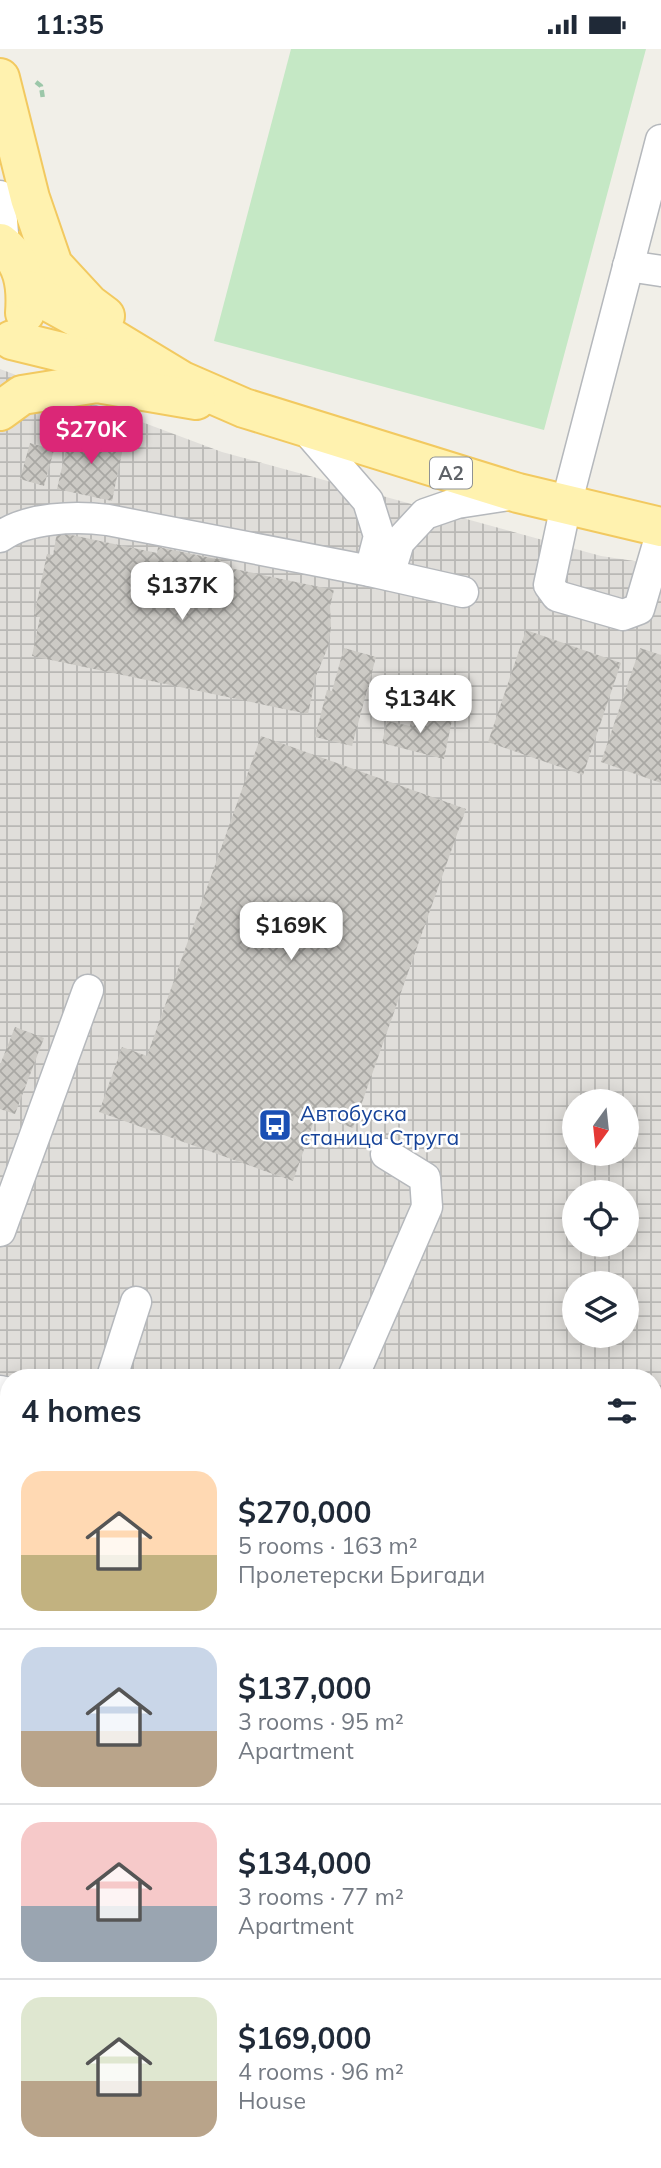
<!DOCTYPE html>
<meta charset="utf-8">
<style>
:root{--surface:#fff;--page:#f2f2f3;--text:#1f2937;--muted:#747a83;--line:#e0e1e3;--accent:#db2777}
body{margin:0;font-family:Mulish,sans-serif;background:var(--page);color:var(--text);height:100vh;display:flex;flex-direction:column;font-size:26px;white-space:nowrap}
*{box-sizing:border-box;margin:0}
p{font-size:23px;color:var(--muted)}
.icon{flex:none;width:38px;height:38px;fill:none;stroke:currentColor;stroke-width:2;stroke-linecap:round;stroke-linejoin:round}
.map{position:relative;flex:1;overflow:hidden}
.panel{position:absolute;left:0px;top:1320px;width:662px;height:800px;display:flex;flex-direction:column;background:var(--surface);border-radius:28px 28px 0 0;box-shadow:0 4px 18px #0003}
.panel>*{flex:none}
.needle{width:46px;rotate:195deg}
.buttons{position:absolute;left:562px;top:1040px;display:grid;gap:14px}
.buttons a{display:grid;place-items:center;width:77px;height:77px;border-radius:50%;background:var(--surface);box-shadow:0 4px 18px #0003;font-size:35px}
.price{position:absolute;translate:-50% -60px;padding:0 16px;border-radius:14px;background:#fff;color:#222;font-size:23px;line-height:46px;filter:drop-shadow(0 2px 4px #0008)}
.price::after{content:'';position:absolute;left:50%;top:42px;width:21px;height:16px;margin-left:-10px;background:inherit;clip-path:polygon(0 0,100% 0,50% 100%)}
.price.current{background:var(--accent);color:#fff}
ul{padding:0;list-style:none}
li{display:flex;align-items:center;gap:21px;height:175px;padding:0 21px}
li+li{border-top:2px solid var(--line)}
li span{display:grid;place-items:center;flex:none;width:196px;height:140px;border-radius:21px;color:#555}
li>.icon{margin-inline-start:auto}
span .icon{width:84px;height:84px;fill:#fffc;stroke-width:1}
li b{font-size:30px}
h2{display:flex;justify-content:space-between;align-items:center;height:84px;padding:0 21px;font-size:30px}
.status{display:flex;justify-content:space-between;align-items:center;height:49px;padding:0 35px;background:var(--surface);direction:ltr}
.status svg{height:19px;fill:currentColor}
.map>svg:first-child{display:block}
.industrial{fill:url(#industrial-grid);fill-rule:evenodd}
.green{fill:#c5e8c5}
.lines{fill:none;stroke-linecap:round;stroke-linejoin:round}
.stream{stroke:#aadaff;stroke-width:9}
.building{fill:url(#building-cross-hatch)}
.minor-casing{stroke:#b5b8bc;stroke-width:33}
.major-casing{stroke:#f2c960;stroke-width:42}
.path{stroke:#9cc7a9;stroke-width:4.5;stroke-dasharray:7 3.5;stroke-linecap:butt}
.minor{stroke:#fff;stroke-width:30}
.major{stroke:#fff2af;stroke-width:38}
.labels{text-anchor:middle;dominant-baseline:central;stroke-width:5;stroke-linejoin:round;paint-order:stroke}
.shield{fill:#fff;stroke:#8f9295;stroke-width:2}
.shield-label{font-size:19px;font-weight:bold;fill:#5f6368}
.transit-label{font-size:21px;fill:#164399;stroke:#fff;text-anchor:start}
</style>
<div class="status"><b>11:35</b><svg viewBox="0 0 49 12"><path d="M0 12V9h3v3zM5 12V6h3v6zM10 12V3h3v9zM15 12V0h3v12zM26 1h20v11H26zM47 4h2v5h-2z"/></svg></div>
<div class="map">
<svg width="661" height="2119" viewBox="0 0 661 2119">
<defs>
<pattern id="industrial-grid" width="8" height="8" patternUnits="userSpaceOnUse" patternTransform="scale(1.75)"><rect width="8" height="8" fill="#e0deda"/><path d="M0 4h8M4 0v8" fill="none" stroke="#b9b8b5"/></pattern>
<pattern id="building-cross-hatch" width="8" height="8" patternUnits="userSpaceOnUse" patternTransform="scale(1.75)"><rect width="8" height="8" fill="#cccac5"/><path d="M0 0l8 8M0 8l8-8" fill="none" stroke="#a9a8a4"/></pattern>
</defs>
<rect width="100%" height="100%" fill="#f1efe8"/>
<path class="industrial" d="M0,320L222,403L601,507L661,516V2119H0ZM574,1052H626V1104H574ZM574,1143H626V1195H574ZM574,1234H626V1286H574ZM9,1328H653V2110H9Z"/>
<path class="green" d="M291,0H646L544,381L214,292Z"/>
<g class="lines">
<path class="stream" d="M93,2119L95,2110"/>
</g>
<g class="building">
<path d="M70,383L124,394L112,452L57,440Z"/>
<path d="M30,394L54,401L44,437L20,430Z"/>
<path d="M57,483L157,504L158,498L221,511L220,517L334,541L330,557L331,578L328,598L316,627L308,665L32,607L40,568L34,567L47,505L53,506Z"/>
<path d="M526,581L621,614L583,726L488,693Z"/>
<path d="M344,599L376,608L352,697L315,688L327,641L332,642Z"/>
<path d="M640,599L661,606V734L601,713Z"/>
<path d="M413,663L452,671L444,710L382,694L387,672L410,677Z"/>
<path d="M261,687L466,760L353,1079L316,1066L293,1132L99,1063L122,998L147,1007Z"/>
<path d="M15,978L44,989L15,1065L0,1060V1016Z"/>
<path d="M0,1670L9,1672V1729L4,1750L9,1751V1814L0,1812Z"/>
</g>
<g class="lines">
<defs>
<g id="minor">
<path d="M661,91L566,456L549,536L557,547L623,566L639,560L661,485"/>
<path d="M0,147L4,197"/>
<path d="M628,217L661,222"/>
<path d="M303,377L368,452L379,487L370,522"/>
<path d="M0,488C27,468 76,467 108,471L370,522L463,543"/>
<path d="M389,526L399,493L425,465L457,454L515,445"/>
<path d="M0,1182L88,941"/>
<path d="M112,1328L136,1253"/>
<path d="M353,1328L427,1158L425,1129L386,1105"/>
<path d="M0,1342L9,1344"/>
<path d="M653,1447L661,1448"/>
</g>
<g id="major">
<path d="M0,29L30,149L53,216L89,255L105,267"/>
<path d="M0,194C24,212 27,237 25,264"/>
<path d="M27,241L83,272L182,332L244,359L518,444L661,478"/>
<path d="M12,291L135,321"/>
<path d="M0,362L22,346L97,334L196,351"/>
</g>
</defs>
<use href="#minor" class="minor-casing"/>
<use href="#major" class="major-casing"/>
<path class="path" d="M36,33L41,37L43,50"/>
<use href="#minor" class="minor"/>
<use href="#major" class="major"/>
</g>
<defs>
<symbol id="bus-square" viewBox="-11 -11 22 22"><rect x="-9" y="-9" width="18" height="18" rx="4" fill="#1a4fb4" stroke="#fff"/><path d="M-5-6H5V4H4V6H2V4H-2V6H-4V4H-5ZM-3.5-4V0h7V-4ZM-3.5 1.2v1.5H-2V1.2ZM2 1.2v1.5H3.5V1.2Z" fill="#fff"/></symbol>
</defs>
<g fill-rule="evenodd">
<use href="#bus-square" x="256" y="1057" width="38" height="38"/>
</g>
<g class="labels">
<rect class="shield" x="430" y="408.5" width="42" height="31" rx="5"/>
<g class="shield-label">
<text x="451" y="424">A2</text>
</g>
<g class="transit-label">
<text x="300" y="1064">Автобуска<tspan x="300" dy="24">станица Струга</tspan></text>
</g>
</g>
</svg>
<div class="buttons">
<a><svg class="needle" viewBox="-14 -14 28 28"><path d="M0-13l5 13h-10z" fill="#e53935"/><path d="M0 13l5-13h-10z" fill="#747a83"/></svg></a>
<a><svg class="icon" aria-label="locate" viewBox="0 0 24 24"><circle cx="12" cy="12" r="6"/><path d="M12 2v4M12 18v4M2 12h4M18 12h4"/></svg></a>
<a><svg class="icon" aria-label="layers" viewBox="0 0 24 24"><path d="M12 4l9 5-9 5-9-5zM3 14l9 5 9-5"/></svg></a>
</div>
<b class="price current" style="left:91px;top:417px">$270K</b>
<b class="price" style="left:182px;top:573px">$137K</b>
<b class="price" style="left:420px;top:686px">$134K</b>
<b class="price" style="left:291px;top:913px">$169K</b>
<section class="panel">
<h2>4 homes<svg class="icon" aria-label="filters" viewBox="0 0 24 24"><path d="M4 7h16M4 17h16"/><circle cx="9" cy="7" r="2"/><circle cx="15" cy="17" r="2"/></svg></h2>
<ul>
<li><span style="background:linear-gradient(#ffd9b3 60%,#c2b280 0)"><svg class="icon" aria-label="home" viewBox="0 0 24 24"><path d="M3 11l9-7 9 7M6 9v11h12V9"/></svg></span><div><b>$270,000</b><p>5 rooms · 163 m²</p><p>Пролетерски Бригади</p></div></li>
<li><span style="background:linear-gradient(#c9d6e8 60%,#b9a48a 0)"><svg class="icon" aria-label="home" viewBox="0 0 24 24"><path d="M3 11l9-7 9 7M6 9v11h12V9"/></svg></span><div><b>$137,000</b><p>3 rooms · 95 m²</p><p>Apartment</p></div></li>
<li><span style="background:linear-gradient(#f6c9c9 60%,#9aa5b1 0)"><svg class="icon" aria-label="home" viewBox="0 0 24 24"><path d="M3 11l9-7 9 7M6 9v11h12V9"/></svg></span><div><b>$134,000</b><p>3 rooms · 77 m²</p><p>Apartment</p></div></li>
<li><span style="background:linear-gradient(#dfe7d0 60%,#b9a48a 0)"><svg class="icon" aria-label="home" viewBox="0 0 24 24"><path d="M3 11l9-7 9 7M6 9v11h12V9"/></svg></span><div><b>$169,000</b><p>4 rooms · 96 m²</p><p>House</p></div></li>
</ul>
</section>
</div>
